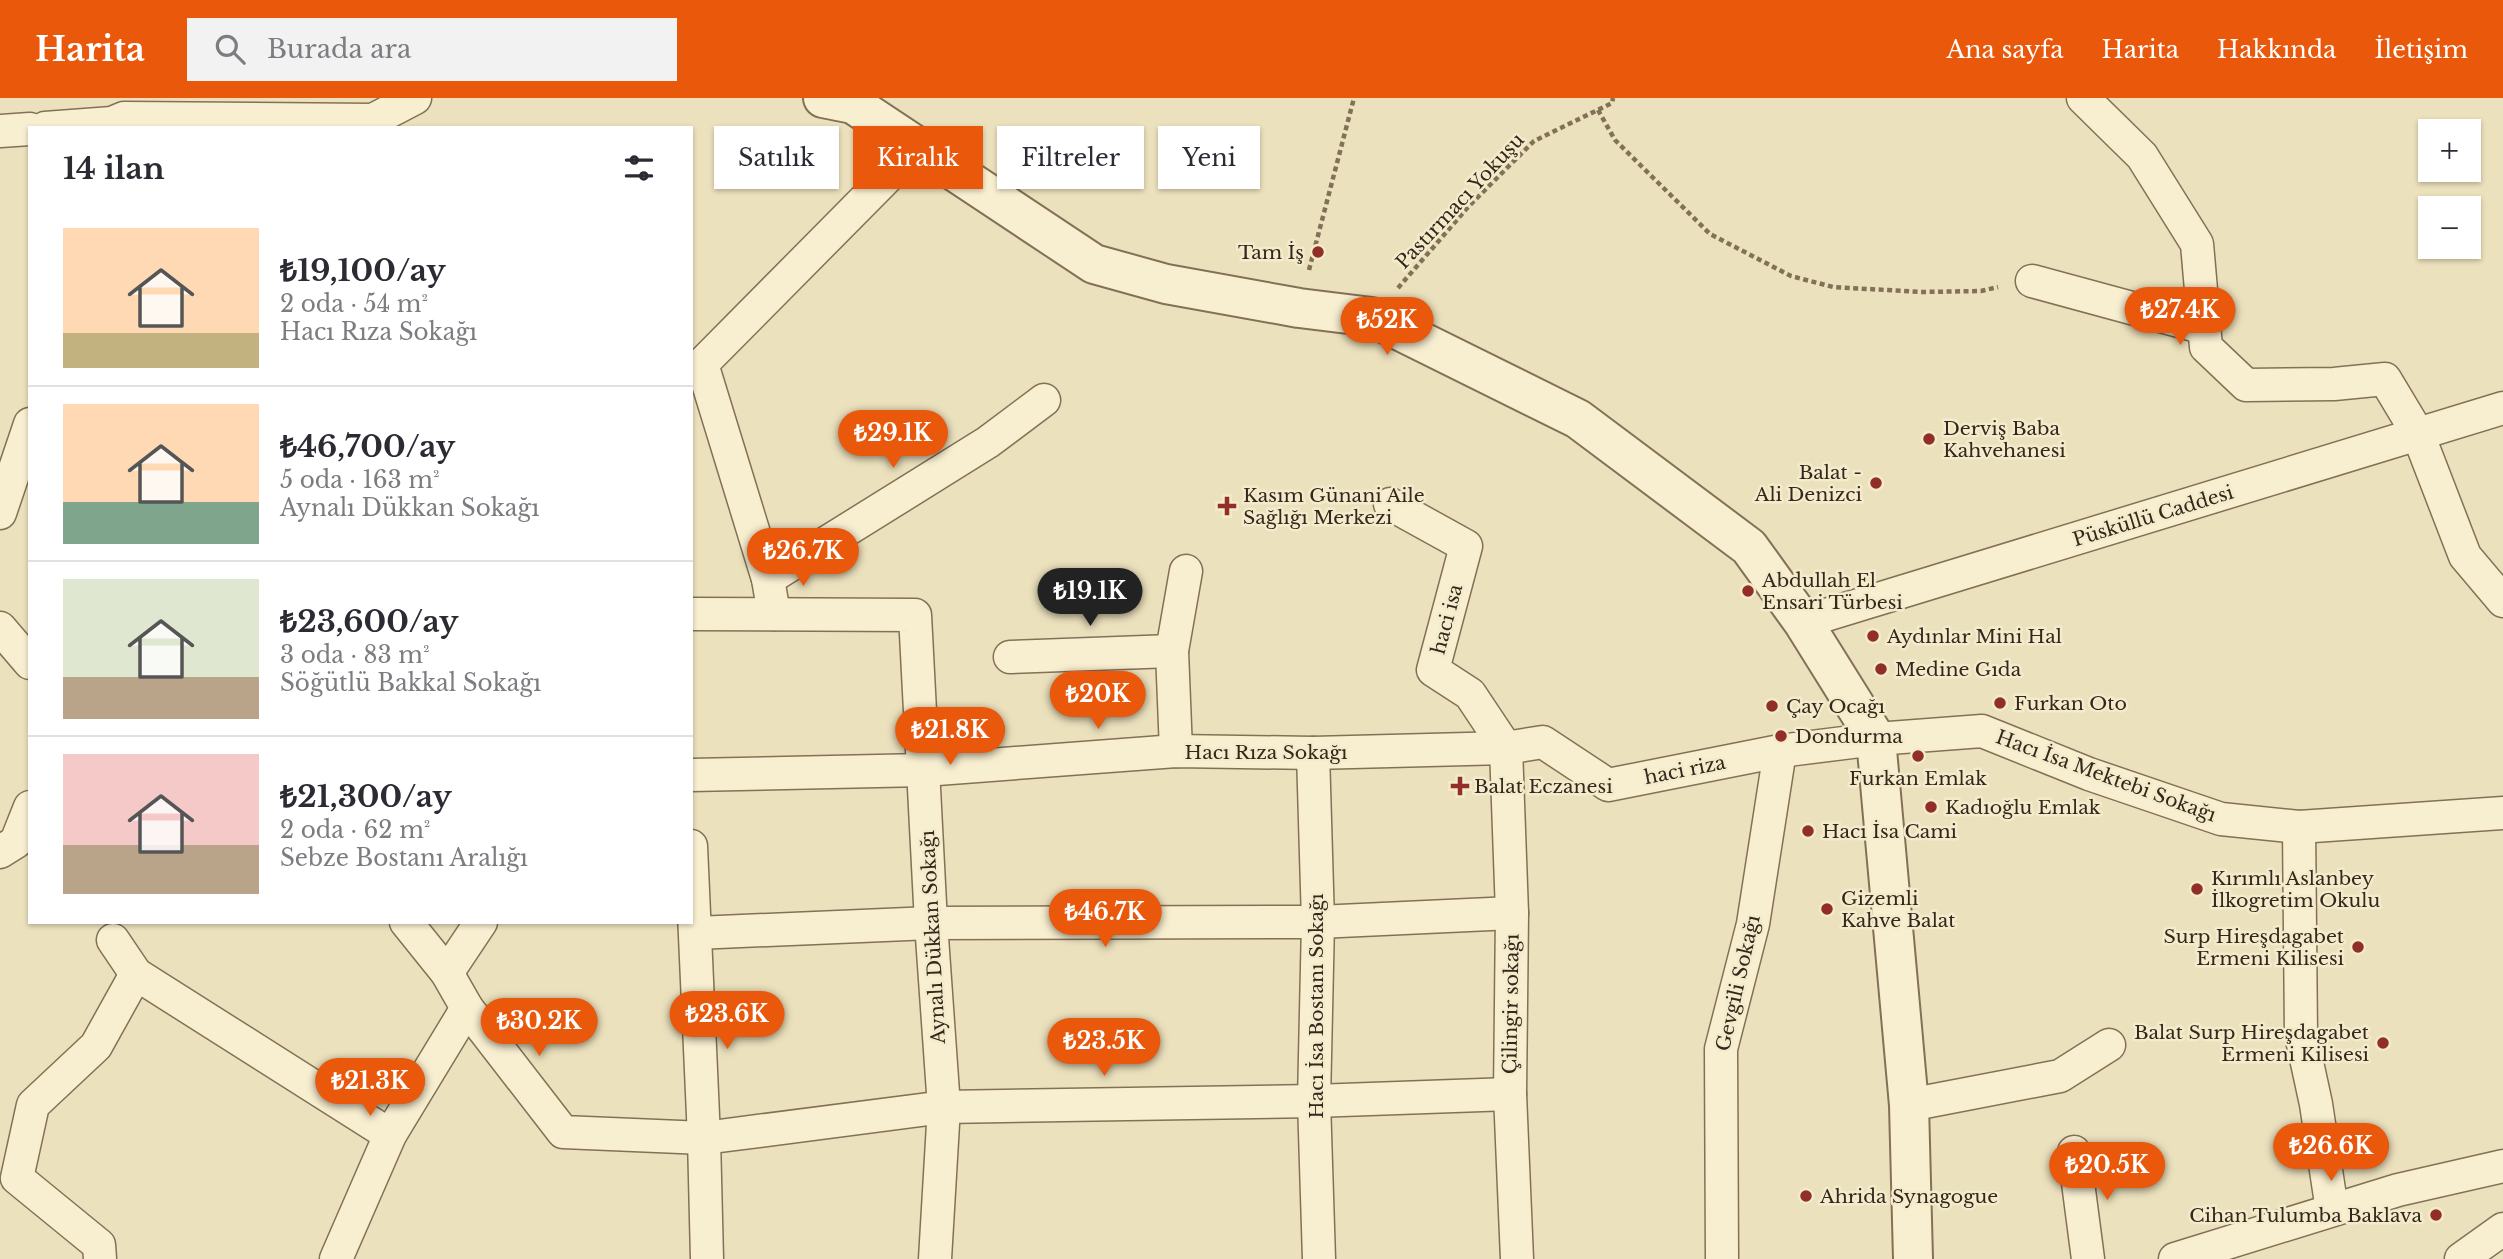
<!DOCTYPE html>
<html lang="tr">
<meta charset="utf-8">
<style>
:root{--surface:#fff;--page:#f2f2f3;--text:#2b2b33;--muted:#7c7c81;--line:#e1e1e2;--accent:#ea580c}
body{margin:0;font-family:"Libre Baskerville",serif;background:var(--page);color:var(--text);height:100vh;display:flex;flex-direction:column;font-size:26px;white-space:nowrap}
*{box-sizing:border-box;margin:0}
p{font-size:23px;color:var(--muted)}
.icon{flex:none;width:38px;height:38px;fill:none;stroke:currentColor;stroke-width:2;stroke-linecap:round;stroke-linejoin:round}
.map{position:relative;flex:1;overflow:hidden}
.sheet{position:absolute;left:28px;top:28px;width:665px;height:798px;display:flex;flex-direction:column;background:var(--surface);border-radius:0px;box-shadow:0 2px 5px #0004}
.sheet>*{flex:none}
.hud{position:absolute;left:714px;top:28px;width:665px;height:63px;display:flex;gap:14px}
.buttons{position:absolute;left:2418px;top:21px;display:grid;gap:14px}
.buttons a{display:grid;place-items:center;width:63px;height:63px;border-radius:0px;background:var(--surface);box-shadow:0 2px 5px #0004;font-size:35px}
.price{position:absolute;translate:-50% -60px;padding:0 16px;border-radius:24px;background:var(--accent);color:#fff;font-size:23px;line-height:46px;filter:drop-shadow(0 2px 4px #0008)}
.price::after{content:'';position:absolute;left:50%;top:42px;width:21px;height:16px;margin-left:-10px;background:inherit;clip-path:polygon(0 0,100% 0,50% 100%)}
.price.selected{background:#222;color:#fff}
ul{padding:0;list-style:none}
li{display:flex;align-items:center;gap:21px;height:175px;padding:0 35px}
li+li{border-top:2px solid var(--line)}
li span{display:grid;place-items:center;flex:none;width:196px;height:140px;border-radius:0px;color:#555}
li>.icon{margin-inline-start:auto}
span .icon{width:84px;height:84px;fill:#fffc;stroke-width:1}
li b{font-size:30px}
h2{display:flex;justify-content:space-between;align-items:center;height:84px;padding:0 35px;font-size:30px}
.tag{padding:0 24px;border-radius:0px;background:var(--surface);box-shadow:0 2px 5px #0004;font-size:24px;line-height:63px}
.tag.selected{background:var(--accent);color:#fff}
header{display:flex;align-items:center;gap:42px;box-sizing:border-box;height:98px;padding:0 35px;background:var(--accent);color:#fff}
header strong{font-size:33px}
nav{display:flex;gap:38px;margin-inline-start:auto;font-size:24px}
.search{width:490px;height:63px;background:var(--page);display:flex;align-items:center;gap:18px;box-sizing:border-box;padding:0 24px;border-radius:0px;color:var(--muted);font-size:26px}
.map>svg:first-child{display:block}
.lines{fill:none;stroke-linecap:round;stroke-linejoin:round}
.minor-casing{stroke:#837157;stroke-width:35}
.tertiary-casing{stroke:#837157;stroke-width:42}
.path{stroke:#837157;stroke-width:4.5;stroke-dasharray:5 3.5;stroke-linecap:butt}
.minor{stroke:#f8eed0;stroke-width:32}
.tertiary{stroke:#f8eed0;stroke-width:38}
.poi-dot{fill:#912e28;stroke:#f4ebcc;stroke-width:2.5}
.labels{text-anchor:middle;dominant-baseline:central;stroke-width:5;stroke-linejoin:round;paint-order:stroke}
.street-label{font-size:19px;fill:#33281b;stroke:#f4ebcc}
.poi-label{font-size:19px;fill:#33281b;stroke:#f4ebcc;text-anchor:start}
</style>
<header>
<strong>Harita</strong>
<div class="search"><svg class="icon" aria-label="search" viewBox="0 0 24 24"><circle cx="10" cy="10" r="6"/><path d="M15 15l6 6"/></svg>Burada ara</div>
<nav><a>Ana sayfa</a><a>Harita</a><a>Hakkında</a><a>İletişim</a></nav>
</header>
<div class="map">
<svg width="2503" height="1161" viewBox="0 0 2503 1161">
<rect width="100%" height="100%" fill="#ece1bd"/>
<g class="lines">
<defs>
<g id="minor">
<path d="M2083,0L2142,58L2197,146L2206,249L2246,287L2334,286L2385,281L2418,336L2465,458L2503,503"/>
<path d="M45,30L112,25L124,20L373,22L415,0"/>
<path d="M0,33L30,31"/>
<path d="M2032,183L2205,230"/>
<path d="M1390,406L1466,448L1433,572L1470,596L1506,650"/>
<path d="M0,415L30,326"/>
<path d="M768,481L988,344L1044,302"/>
<path d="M691,516L915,517L931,825L944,1009L935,1161"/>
<path d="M774,516L768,481L702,266L916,50"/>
<path d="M1803,524L2503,310"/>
<path d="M0,530L30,565"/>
<path d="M1010,559L1172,553"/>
<path d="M1506,650L1512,815L1510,996L1517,1161"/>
<path d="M1176,653L1172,553L1186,473"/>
<path d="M1313,655L1318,824L1314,1003L1319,1161"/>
<path d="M691,677L924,672L1176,653L1313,655L1506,650L1543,644L1608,687L1780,653L1876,641L1982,633L2089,676L2221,721L2299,729L2503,715"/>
<path d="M2299,729L2301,937L2316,1006L2332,1112"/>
<path d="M691,748L704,1040L707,1161"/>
<path d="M0,754L16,744L30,709"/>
<path d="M406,824L447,875L467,910L563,1034L704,1040L944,1009L1314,1003L1510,996"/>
<path d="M696,835L931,825L1318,824L1512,815"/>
<path d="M113,842L136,876L390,1037"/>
<path d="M447,875L481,824"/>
<path d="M1909,1007L2060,978L2109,947"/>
<path d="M2074,1054L2088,1161"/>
<path d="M100,1161L99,1147L17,1080L33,1007L96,948L136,876"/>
<path d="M336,1161L390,1037L467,910"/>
<path d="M1722,1161L1721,951L1753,826L1780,653"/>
<path d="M2175,1161L2398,1092L2503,1068"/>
<path d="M2461,1161L2503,1131"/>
</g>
<path id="tertiary" d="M823,0L853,6L1094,166L1166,186L1299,210L1372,219L1578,321L1749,449L1803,524L1876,641L1909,1007L1913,1161"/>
</defs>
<use href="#minor" class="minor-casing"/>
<use href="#tertiary" class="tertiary-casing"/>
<g class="path">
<path d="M1598,12L1615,42L1710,136L1791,178L1833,189L1921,194L1981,193L1998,189"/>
<path d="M1309,172L1354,0"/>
<path d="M1398,190L1469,108L1534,43L1612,5L1613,0"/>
</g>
<use href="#minor" class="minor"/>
<use href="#tertiary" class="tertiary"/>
</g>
<g class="poi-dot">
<circle cx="1318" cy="154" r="7"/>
<circle cx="1929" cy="341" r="7"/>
<circle cx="1876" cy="385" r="7"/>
<path d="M1223.5 397.5h7v7h7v7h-7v7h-7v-7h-7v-7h7z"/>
<circle cx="1748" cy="493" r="7"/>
<circle cx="1873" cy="538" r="7"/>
<circle cx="1881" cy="571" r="7"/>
<circle cx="2000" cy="605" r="7"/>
<circle cx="1772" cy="608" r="7"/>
<circle cx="1781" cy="638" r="7"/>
<circle cx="1918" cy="658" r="7"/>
<path d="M1456.5 677.5h7v7h7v7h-7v7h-7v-7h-7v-7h7z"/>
<circle cx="1931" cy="709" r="7"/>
<circle cx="1808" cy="733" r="7"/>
<circle cx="2197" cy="791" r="7"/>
<circle cx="1827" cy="811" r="7"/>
<circle cx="2358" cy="849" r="7"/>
<circle cx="2383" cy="945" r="7"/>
<circle cx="1806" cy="1098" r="7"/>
<circle cx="2436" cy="1117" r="7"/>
</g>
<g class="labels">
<g class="street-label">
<text transform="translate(1460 103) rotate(-47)">Pastırmacı Yokuşu</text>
<text transform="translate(2153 418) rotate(-17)">Püsküllü Caddesi</text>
<text transform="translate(1447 521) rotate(-75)">haci isa</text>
<text x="1266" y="654">Hacı Rıza Sokağı</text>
<text transform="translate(1685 672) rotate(-11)">haci riza</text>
<text transform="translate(2106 678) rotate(20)">Hacı İsa Mektebi Sokağı</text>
<text transform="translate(933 839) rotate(-93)">Aynalı Dükkan Sokağı</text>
<text transform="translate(1738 885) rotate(-77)">Gevgili Sokağı</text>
<text transform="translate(1511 906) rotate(-89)">Çilingir sokağı</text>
<text transform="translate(1316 908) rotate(-90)">Hacı İsa Bostanı Sokağı</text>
</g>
<g class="poi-label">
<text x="1304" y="154" text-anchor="end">Tam İş</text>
<text x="1943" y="330">Derviş Baba<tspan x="1943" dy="22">Kahvehanesi</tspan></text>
<text x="1862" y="374" text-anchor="end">Balat -<tspan x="1862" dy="22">Ali Denizci</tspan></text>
<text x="1243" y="397">Kasım Günani Aile<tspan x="1243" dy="22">Sağlığı Merkezi</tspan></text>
<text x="1762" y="482">Abdullah El<tspan x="1762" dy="22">Ensari Türbesi</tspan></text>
<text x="1887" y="538">Aydınlar Mini Hal</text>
<text x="1895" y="571">Medine Gıda</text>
<text x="2014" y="605">Furkan Oto</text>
<text x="1786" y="608">Çay Ocağı</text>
<text x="1795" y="638">Dondurma</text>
<text x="1918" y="680" text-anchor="middle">Furkan Emlak</text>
<text x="1474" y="688">Balat Eczanesi</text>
<text x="1945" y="709">Kadıoğlu Emlak</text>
<text x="1822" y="733">Hacı İsa Cami</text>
<text x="2211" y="780">Kırımlı Aslanbey<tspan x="2211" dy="22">İlkogretim Okulu</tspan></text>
<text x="1841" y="800">Gizemli<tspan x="1841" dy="22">Kahve Balat</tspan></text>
<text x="2344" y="838" text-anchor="end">Surp Hireşdagabet<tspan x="2344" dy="22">Ermeni Kilisesi</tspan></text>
<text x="2369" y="934" text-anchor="end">Balat Surp Hireşdagabet<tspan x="2369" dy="22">Ermeni Kilisesi</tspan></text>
<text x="1820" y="1098">Ahrida Synagogue</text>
<text x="2422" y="1117" text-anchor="end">Cihan Tulumba Baklava</text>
</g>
</g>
</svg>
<div class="buttons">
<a>+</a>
<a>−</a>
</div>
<b class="price" style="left:2180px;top:249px">₺27.4K</b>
<b class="price" style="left:1387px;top:259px">₺52K</b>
<b class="price" style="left:893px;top:372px">₺29.1K</b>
<b class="price" style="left:803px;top:490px">₺26.7K</b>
<b class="price selected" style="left:1090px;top:530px">₺19.1K</b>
<b class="price" style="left:1098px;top:633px">₺20K</b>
<b class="price" style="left:950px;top:669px">₺21.8K</b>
<b class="price" style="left:1105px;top:851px">₺46.7K</b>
<b class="price" style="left:727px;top:953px">₺23.6K</b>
<b class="price" style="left:539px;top:960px">₺30.2K</b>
<b class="price" style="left:1104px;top:980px">₺23.5K</b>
<b class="price" style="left:370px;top:1020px">₺21.3K</b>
<b class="price" style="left:2331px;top:1085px">₺26.6K</b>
<b class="price" style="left:2107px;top:1104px">₺20.5K</b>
<div class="hud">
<a class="tag">Satılık</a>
<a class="tag selected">Kiralık</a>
<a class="tag">Filtreler</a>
<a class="tag">Yeni</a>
</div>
<section class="sheet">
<h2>14 ilan<svg class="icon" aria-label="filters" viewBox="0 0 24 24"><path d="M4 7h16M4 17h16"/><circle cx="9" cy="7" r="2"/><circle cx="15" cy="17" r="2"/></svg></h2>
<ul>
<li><span style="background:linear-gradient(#ffd9b3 75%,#c2b280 0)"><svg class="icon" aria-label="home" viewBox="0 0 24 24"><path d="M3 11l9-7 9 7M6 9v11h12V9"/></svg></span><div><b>₺19,100/ay</b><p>2 oda · 54 m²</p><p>Hacı Rıza Sokağı</p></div></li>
<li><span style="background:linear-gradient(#ffd9b3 70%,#7fa58c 0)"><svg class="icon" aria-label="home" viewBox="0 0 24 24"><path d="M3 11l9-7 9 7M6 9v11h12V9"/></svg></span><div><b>₺46,700/ay</b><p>5 oda · 163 m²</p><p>Aynalı Dükkan Sokağı</p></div></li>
<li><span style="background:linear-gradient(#dfe7d0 70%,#b9a48a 0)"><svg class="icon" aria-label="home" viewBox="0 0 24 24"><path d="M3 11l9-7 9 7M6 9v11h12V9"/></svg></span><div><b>₺23,600/ay</b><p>3 oda · 83 m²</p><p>Söğütlü Bakkal Sokağı</p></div></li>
<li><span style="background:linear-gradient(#f6c9c9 65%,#b9a48a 0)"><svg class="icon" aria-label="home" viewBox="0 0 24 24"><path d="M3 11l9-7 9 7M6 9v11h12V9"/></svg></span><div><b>₺21,300/ay</b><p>2 oda · 62 m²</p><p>Sebze Bostanı Aralığı</p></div></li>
</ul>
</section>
</div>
